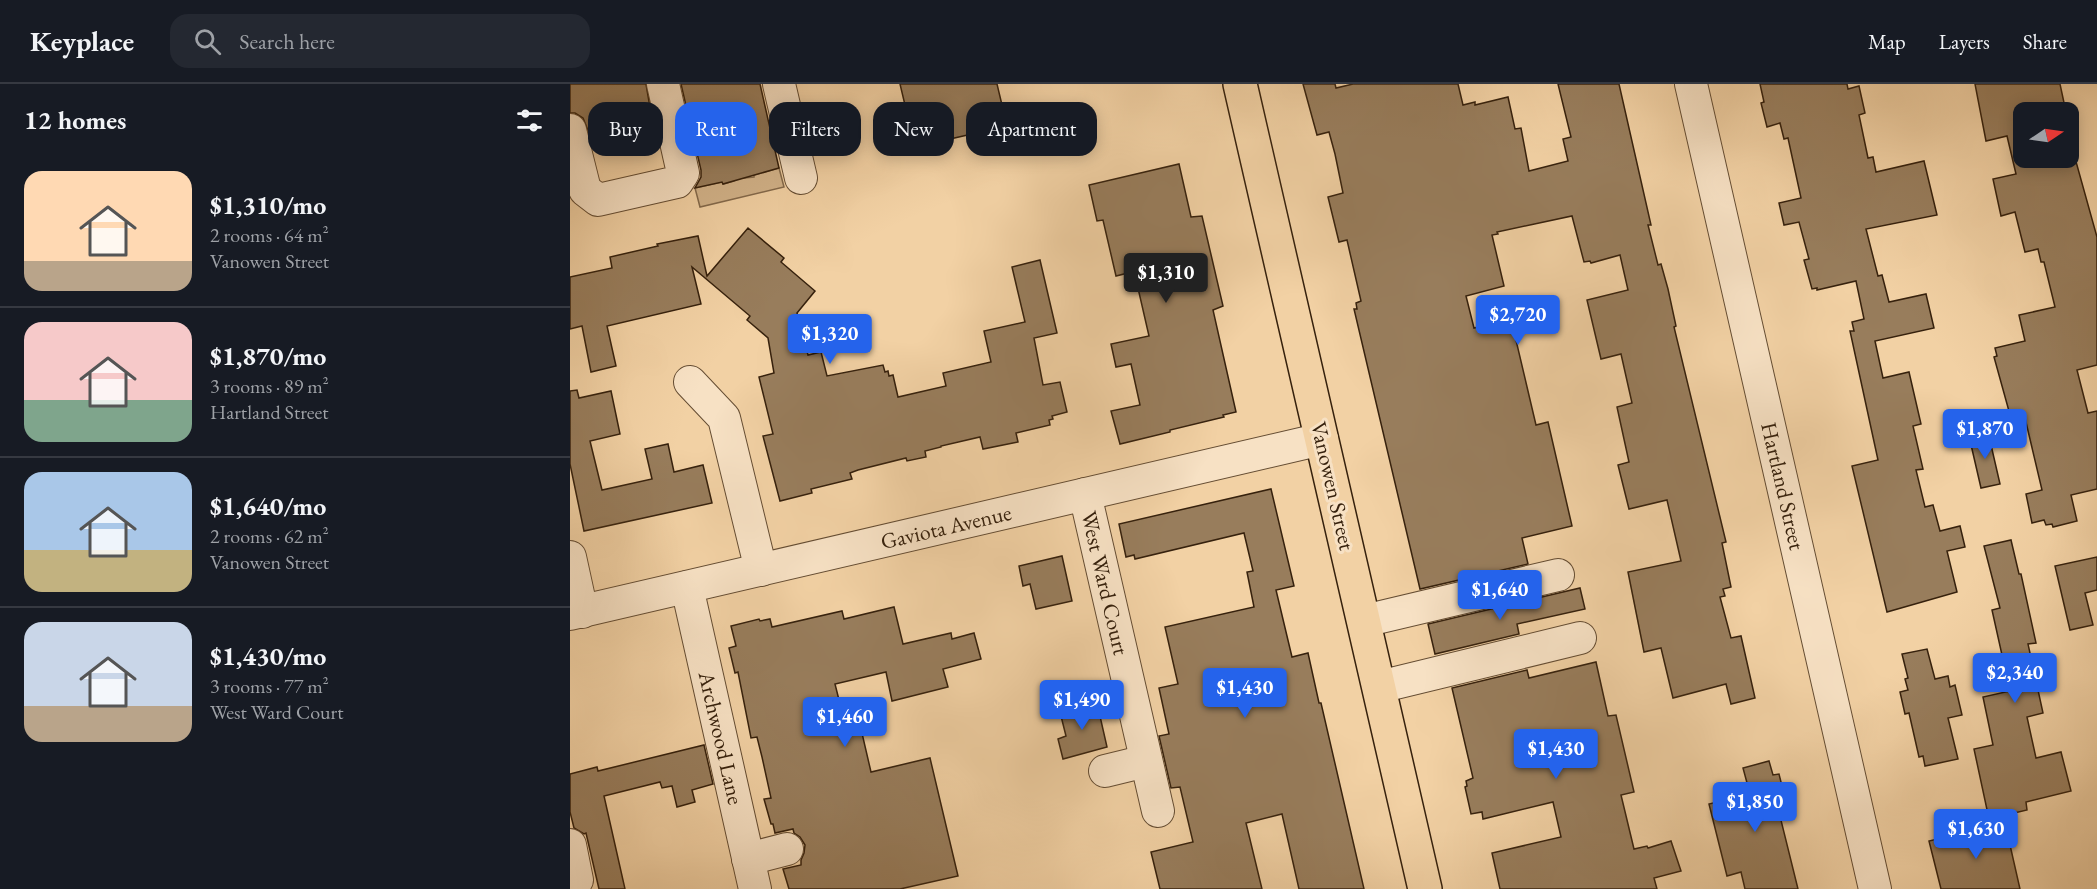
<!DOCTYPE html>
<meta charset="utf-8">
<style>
:root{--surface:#171b24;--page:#242831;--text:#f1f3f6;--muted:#9ea1a6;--line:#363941;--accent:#2563eb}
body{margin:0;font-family:"EB Garamond",serif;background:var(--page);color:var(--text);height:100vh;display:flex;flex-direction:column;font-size:22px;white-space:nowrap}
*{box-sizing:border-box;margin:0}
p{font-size:20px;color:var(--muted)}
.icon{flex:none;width:33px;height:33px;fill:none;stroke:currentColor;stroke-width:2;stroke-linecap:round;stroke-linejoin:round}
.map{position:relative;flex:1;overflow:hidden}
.side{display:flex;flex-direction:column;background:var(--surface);width:570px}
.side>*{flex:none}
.hud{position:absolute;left:18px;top:18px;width:570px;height:54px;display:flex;gap:12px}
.needle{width:39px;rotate:77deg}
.controls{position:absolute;left:1443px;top:18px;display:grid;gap:12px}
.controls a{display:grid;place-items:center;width:66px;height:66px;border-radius:12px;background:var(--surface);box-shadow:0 3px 15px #0003;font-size:30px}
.price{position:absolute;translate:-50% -51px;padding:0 14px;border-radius:6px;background:var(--accent);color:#fff;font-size:20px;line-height:39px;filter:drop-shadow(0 2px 3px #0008)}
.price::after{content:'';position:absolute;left:50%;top:36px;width:18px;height:14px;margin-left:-9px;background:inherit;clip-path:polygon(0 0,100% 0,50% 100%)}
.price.on{background:#222;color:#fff}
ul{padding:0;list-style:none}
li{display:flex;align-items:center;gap:18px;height:150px;padding:0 24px}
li+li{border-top:2px solid var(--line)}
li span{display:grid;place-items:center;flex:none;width:168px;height:120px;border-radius:18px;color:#555}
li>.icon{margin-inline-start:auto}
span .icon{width:72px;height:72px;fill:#fffc;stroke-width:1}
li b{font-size:26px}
h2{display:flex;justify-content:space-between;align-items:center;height:72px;padding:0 24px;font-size:26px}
.pill{padding:0 21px;border-radius:18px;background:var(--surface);box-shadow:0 3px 15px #0003;font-size:21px;line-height:54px}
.pill.on{background:var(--accent);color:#fff}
header{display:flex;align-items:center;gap:36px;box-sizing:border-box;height:84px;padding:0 30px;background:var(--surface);border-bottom:2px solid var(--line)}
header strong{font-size:28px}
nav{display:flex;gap:33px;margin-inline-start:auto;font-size:21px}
.search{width:420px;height:54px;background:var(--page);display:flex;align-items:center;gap:15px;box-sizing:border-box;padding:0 21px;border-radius:18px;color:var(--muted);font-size:22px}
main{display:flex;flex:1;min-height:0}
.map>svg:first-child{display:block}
.green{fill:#d2b38a;stroke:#846a4c;stroke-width:1.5}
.building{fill:#987d5c;stroke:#36210d;stroke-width:1.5}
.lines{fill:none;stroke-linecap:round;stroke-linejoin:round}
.minor-casing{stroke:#654d33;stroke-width:34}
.major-casing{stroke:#36210d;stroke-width:36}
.minor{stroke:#f7e1c4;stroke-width:32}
.major{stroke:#f2d1a4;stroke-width:33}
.labels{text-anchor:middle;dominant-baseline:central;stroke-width:6;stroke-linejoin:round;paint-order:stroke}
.street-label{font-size:22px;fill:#36210d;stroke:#f7e1c4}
</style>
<header>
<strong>Keyplace</strong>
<div class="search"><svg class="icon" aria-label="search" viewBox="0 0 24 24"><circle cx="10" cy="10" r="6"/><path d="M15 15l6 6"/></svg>Search here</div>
<nav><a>Map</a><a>Layers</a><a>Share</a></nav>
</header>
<main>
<section class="side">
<h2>12 homes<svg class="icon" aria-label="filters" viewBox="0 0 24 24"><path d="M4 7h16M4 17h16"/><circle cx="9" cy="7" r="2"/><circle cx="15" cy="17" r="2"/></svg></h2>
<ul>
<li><span style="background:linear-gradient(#ffd9b3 75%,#b9a48a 0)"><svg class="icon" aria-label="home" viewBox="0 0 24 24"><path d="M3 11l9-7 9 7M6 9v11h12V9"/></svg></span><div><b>$1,310/mo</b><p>2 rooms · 64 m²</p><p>Vanowen Street</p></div></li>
<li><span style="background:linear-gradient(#f6c9c9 65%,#7fa58c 0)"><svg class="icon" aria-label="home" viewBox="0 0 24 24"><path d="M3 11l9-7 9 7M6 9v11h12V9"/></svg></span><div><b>$1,870/mo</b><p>3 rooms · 89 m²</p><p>Hartland Street</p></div></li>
<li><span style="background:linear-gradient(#a9c7e8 65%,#c2b280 0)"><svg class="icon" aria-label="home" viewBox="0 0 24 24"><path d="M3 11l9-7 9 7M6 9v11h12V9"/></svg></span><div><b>$1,640/mo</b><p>2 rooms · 62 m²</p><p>Vanowen Street</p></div></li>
<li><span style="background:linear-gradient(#c9d6e8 70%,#b9a48a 0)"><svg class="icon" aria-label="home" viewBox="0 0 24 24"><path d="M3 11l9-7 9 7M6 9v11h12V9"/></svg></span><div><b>$1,430/mo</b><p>3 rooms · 77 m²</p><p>West Ward Court</p></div></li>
</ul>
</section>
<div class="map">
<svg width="1527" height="805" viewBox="0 0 1527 805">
<rect width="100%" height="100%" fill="#f2d1a4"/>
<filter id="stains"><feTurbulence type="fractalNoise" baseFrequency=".00333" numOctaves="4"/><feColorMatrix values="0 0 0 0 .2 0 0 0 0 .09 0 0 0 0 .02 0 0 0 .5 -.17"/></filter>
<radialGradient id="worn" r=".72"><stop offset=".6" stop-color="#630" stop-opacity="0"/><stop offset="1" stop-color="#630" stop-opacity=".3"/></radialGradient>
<path class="green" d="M209,84L214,103L130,123L125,104L152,98L153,100L164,97V95L184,93V91Z"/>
<g class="building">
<path d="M0,0H76L82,35L19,49L13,34L5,29H0Z"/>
<path d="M111,0H190L209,84L153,100L152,98L125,104L131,93V86Z"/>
<path d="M330,0H427L437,42L345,63Z"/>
<path d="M733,0H765L766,4L783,0H888L893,21L905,18V21L938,13L945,45L951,44L959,87L998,77L993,55L1001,53L988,0H1049L1081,141H1078L1088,181L1091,180L1098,205L1106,242L1104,243L1156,458L1152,459L1161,503L1153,505L1155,512L1150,513L1161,554L1171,552L1185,614L1161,620L1156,600L1103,614L1091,564L1074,568L1058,488L1111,477L1097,416L1059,425L1048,381L1059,378L1047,323L1062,319L1051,270L1031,275L1017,216L1058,206L1050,171L1021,179L1020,177L1014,178L1002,132L927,148L928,150L922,151L934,202L896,212L904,244L941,235L966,341L978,338L1002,442L952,454L958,480L850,505L784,225H787L786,219L791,217L777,156L769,158L758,113L773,109L765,70L759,48L747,51Z"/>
<path d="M1190,0H1277L1278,5L1289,2L1295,29L1289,31L1298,74L1303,73L1306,88L1354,77L1367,131L1296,145L1308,192L1312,191L1319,218L1356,210L1364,244L1305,257L1313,294L1339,288L1351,340L1343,342L1353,385L1346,386L1355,423L1363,421L1370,447L1390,442L1395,463L1377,467L1387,508L1317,528L1282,382L1308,376L1280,247H1284L1282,238L1294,235L1286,197L1247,206V204L1242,205L1234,176L1239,175L1229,138L1214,141L1209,119L1231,114L1218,54L1214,55L1210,39L1197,43L1191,19L1194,18Z"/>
<path d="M1405,0H1490L1496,28H1454V74H1505L1527,153V281L1507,286L1518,329L1527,327V405L1501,411L1507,437L1483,443L1482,440L1476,441L1474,436L1462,439L1456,410L1472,406L1455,334L1442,338L1424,273L1427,272L1425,264L1455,257L1449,231L1485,223L1474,178H1471L1468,165L1455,168L1445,128L1431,132L1423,95L1446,90L1437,52L1416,57Z"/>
<path d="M609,80L621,133L632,132L653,222L643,226L666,328L653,331L654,333L600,346V348L550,360L541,327L570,321L561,280L546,283L541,260L579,252L565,191L559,193L558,189L546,192L533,136L527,137L519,101Z"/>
<path d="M178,144L214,174L211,178L245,207L227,229L238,271L251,268L257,292L313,281L315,288L318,287L319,292L323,291L328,313L376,302L373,289L421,278L414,247L455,238L442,183L470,176L487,249L464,254L473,301L490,298L497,328L482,332L483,335L479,336L480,341L446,349L448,358L413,365L410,353L371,362V363L355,367L356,373L337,377L336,374L288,386L280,389L282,395L241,405L242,409L210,417L193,352L203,350L189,293L204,289L198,254L177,236L180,232L122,183L131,220L37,242L46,282L21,288L12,242L0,245V193L42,184L40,173L88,162L87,160L128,152L137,192Z"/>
<path d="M7,306L9,314L41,307L50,350L20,357L32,406L82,395L75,365L98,360L104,388L133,381L142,419L14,447L0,380V307Z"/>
<path d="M1418,348L1430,400L1411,404L1399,352Z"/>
<path d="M701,405L724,502L706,506L722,573L738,569L749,619H751L794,805H729L712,730L676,739L692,805H590L581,768L623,758L610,703L601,704L589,652L599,650L589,604L608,600L595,543L684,523L677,488L683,487L674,449L565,475L564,471L556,473L549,440Z"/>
<path d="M1441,456L1449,490H1451L1466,559L1458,560L1473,629L1457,633L1466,674L1491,668L1501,707L1456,718L1457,726L1419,735L1404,665L1423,661L1413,613L1440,607L1422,526L1430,524L1414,462Z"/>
<path d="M492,472L502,517L466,525L460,500L453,502L449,482Z"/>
<path d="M1527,473V506L1515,509L1523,541L1500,546L1485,482Z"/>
<path d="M1010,504L1015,525L947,540L949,550L865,570L858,540Z"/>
<path d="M324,523L333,560L381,549L382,555L404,549L411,575L373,585L378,603L322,617L316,588L265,600L274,636L288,632L301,688L360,674L388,792L330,805H219L213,785L231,781V776L234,769L235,761L230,753L224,749L223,745L205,749L203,740H201L194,715L201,714L192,673L187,653L181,654L168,588L165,589L159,564L166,562L161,542L189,535L190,537L200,535L202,543L272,527L274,535Z"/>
<path d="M1357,565L1365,595L1378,592L1380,603L1385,601L1392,631L1378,634L1388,675L1355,682L1353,672L1349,673L1339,629L1335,630L1330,608L1338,606L1335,595L1338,594L1332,570Z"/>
<path d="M1026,578L1038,632L1046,631L1064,708L1051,711L1064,765L1077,762L1078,764L1101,757L1111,787L1084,794L1087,805H930L922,769L991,753L983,718L913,735L912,728L901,730L895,703L897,702L896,697L903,694L882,604L957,586L959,594Z"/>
<path d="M527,619L537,663L493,675L488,655L496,652L490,628Z"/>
<path d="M134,661L143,700L122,706L125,718L107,723L102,702L92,704L90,698L34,712L55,805H29L16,749L14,750L4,744L0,728V690L27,683L28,687Z"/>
<path d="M1199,677L1203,691L1209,690L1214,710L1205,712L1228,805H1175L1171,788L1157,792L1139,720L1180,710L1173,684Z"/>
<path d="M1435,739L1450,805H1371L1359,757Z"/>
</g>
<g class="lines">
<defs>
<g id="minor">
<path d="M209,0L231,94"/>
<path d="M1121,0L1305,805"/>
<path d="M0,46L15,106L28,116L107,98L113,89L93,0"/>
<path d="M120,298L154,334L191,486"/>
<path d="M515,410L588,727"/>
<path d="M0,473L12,528"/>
<path d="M117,503L185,805"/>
<path d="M0,530L752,355"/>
<path d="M794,537L988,491"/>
<path d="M809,603L1010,554"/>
<path d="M535,687L576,677"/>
<path d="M0,761L7,796"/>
<path d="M178,775L217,765"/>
</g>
<path id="major" d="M670,0L855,805"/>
</defs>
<use href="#minor" class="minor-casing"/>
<use href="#major" class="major-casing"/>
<use href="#minor" class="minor"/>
<use href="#major" class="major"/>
</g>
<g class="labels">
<g class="street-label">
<text transform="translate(763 402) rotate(77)">Vanowen Street</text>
<text transform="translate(1213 402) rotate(77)">Hartland Street</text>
<text transform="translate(376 443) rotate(-13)">Gaviota Avenue</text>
<text transform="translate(535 499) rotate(77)">West Ward Court</text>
<text transform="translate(151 654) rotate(77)">Archwood Lane</text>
</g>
</g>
<rect width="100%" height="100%" filter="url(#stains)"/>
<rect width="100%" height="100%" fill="url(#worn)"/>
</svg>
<div class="controls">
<a><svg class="needle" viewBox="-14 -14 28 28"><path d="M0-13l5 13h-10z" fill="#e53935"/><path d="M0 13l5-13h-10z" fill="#9ea1a6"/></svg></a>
</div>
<b class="price on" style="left:596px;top:220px">$1,310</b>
<b class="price" style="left:948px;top:262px">$2,720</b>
<b class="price" style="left:260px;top:281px">$1,320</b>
<b class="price" style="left:1415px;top:376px">$1,870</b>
<b class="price" style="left:930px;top:537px">$1,640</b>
<b class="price" style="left:1445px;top:620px">$2,340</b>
<b class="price" style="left:675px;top:635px">$1,430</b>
<b class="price" style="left:512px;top:647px">$1,490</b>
<b class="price" style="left:275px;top:664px">$1,460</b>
<b class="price" style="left:986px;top:696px">$1,430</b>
<b class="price" style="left:1185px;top:749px">$1,850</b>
<b class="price" style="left:1406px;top:776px">$1,630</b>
<div class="hud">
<a class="pill">Buy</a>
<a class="pill on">Rent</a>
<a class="pill">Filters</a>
<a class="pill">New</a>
<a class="pill">Apartment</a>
</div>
</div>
</main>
